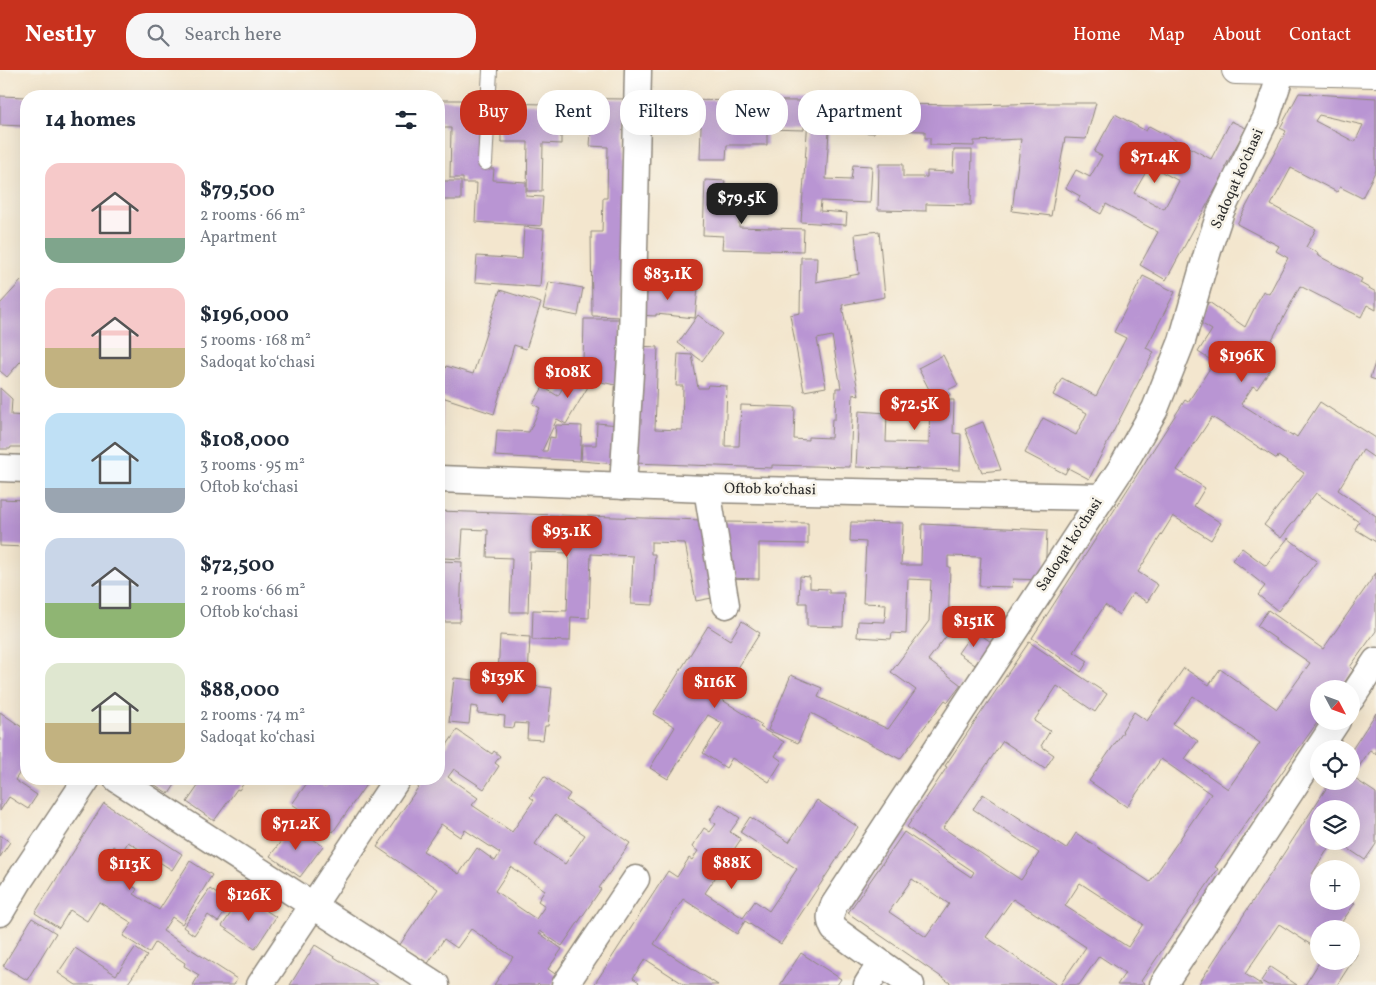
<!DOCTYPE html>
<meta charset="utf-8">
<style>
:root{--surface:#fff;--page:#f6f6f7;--text:#1f2937;--muted:#747a83;--accent:#c8321e}
body{margin:0;font-family:Vollkorn,serif;background:var(--page);color:var(--text);height:100vh;display:flex;flex-direction:column;font-size:19px;white-space:nowrap}
*{box-sizing:border-box;margin:0}
p{font-size:16px;color:var(--muted)}
.icon{flex:none;width:28px;height:28px;fill:none;stroke:currentColor;stroke-width:2;stroke-linecap:round;stroke-linejoin:round}
.map{position:relative;flex:1;overflow:hidden}
.side{position:absolute;left:20px;top:20px;width:425px;height:695px;display:flex;flex-direction:column;background:var(--surface);border-radius:20px;box-shadow:0 5px 20px #0002}
.side>*{flex:none}
.top-card{position:absolute;left:460px;top:20px;width:475px;height:45px;display:flex;gap:10px}
.needle{width:32px;rotate:131deg}
.controls{position:absolute;left:1310px;top:610px;display:grid;gap:10px}
.controls a{display:grid;place-items:center;width:50px;height:50px;border-radius:50%;background:var(--surface);box-shadow:0 5px 20px #0002;font-size:25px}
.price{position:absolute;translate:-50% -42px;padding:0 11px;border-radius:10px;background:var(--accent);color:#fff;font-size:16px;line-height:32px;filter:drop-shadow(0 1px 2px #0008)}
.price::after{content:'';position:absolute;left:50%;top:30px;width:15px;height:11px;margin-left:-8px;background:inherit;clip-path:polygon(0 0,100% 0,50% 100%)}
.price.selected{background:#222;color:#fff}
ul{padding:0;list-style:none}
li{display:flex;align-items:center;gap:15px;height:125px;padding:0 25px}
li span{display:grid;place-items:center;flex:none;width:140px;height:100px;border-radius:15px;color:#555}
li>.icon{margin-inline-start:auto}
span .icon{width:60px;height:60px;fill:#fffc;stroke-width:1}
li b{font-size:21px}
h2{display:flex;justify-content:space-between;align-items:center;height:60px;padding:0 25px;font-size:21px}
.pill{padding:0 18px;border-radius:20px;background:var(--surface);box-shadow:0 5px 20px #0002;font-size:18px;line-height:45px}
.pill.selected{background:var(--accent);color:#fff}
header{display:flex;align-items:center;gap:30px;box-sizing:border-box;height:70px;padding:0 25px;background:var(--accent);color:#fff}
header strong{font-size:24px}
nav{display:flex;gap:28px;margin-inline-start:auto;font-size:18px}
.search{width:350px;height:45px;background:var(--page);display:flex;align-items:center;gap:12px;box-sizing:border-box;padding:0 18px;border-radius:20px;color:var(--muted);font-size:19px}
.map>svg:first-child{display:block}
.building{fill:#b995d3;fill-rule:evenodd}
.lines{fill:none;stroke-linecap:round;stroke-linejoin:round}
.lane-casing{stroke:#8f887c;stroke-width:16}
.street-casing{stroke:#8f887c;stroke-width:29}
.secondary-casing{stroke:#8f887c;stroke-width:30}
.lane{stroke:#fff;stroke-width:14}
.street{stroke:#fff;stroke-width:26}
.secondary{stroke:#fff;stroke-width:28}
.labels{text-anchor:middle;dominant-baseline:central;stroke-width:5;stroke-linejoin:round;paint-order:stroke}
.street-label{font-size:15px;fill:#2b2b2b;stroke:#f7f3e8}
</style>
<header>
<strong>Nestly</strong>
<div class="search"><svg class="icon" aria-label="search" viewBox="0 0 24 24"><circle cx="10" cy="10" r="6"/><path d="M15 15l6 6"/></svg>Search here</div>
<nav><a>Home</a><a>Map</a><a>About</a><a>Contact</a></nav>
</header>
<div class="map">
<svg width="1376" height="915" viewBox="0 0 1376 915">
<rect width="100%" height="100%" fill="#f7f3e8"/>
<filter id="ink" filterUnits="userSpaceOnUse"><feTurbulence type="fractalNoise" baseFrequency=".02" numOctaves="2"/><feDisplacementMap in="SourceGraphic" scale="10" xChannelSelector="R" yChannelSelector="G"/><feConvolveMatrix kernelMatrix="1 2 1 2 8 2 1 2 1" color-interpolation-filters="sRGB"/></filter>
<filter id="wash" filterUnits="userSpaceOnUse"><feTurbulence type="fractalNoise" baseFrequency=".0096" numOctaves="4" result="noise"/><feDisplacementMap in="SourceGraphic" scale="20" xChannelSelector="R" yChannelSelector="G"/><feGaussianBlur stdDeviation="1.12" result="paint"/><feColorMatrix in="noise" values="0 0 0 0 0 0 0 0 0 0 0 0 0 0 0 0 0 1.4 0 .05"/><feComposite in="paint" operator="in"/></filter>
<g filter="url(#wash)">
<rect width="100%" height="100%" fill="#f3e6ce"/>
<g id="blocks">
<g class="building">
<path d="M120,23V26H82V25Z"/>
<path d="M1299,23L1376,28V100L1362,128L1340,117L1337,122L1291,98L1271,135L1316,159L1306,177L1318,183L1317,185L1362,209L1360,213L1376,222V240L1367,235L1361,247L1300,216L1265,283L1259,280L1254,287L1271,298L1257,319L1253,316L1241,334L1292,366L1293,364L1297,367L1320,332L1376,368V389L1363,380L1338,420L1376,446V472L1355,459L1359,452L1316,423L1281,468L1264,455L1304,403L1278,386L1277,389L1212,347L1177,400L1205,418L1194,436L1221,453L1211,470L1173,446L1138,502L1158,515L1147,532L1133,523L1119,545L1105,535L1074,582L1088,591L1081,602L1032,568L1185,330L1188,332L1214,292L1198,282L1212,260L1196,250L1209,232L1245,257L1263,221L1269,224L1288,188L1276,181L1279,176L1237,154L1286,61L1280,58ZM1319,45L1363,55L1355,72L1315,51Z"/>
<path d="M0,26L26,27V44H23V56L0,55Z"/>
<path d="M544,28L626,29L623,212H620V247L592,246L591,162H602L603,128H607L608,77L590,76L591,61L561,60V74L543,73L542,121H527L528,72H501V33L544,34Z"/>
<path d="M439,30H479V98L494,99L493,110L526,112V126L543,127L541,156L475,152L477,113H463V108H450L451,58H443V52H439Z"/>
<path d="M645,30L805,31L804,60L767,59V75H727L726,89H700L701,56L644,55Z"/>
<path d="M809,33L876,37L874,63L829,61L826,109L851,110L853,95L872,96L870,133L821,131L820,141L847,143L846,155L801,152Z"/>
<path d="M1048,33H1096L1086,69L1065,68L1051,146L1012,141L1021,69L974,71V76L930,75V68H925V61L882,60L883,34L973,35Z"/>
<path d="M1115,44L1146,61L1149,56L1211,89L1231,51L1246,58L1225,97L1227,98L1166,210L1140,195L1158,162L1106,134L1101,144L1078,131L1080,126L1066,118L1076,100L1090,107L1102,86L1094,82ZM1132,86L1179,111L1164,139L1134,123L1147,100L1130,91Z"/>
<path d="M954,80H972L971,135L926,134V141L878,140L879,94H903V107H927V101L953,102Z"/>
<path d="M705,110L725,111L724,123H740L739,157L804,159L803,181L722,179L723,166L703,165Z"/>
<rect x="439" y="111" width="22" height="19"/>
<path d="M524,157L544,159L540,217L475,212L477,186L522,189Z"/>
<path d="M879,161L885,227L842,235L859,326L853,324L850,397L772,395V398L633,393L637,276L658,277L655,359L682,360L683,316H676L678,284L692,285L698,318H707L708,315L727,316L725,376H739L741,335L795,337L794,369L808,370V367L831,368L832,349H835L836,318H841L832,266L817,269L826,317L804,321L790,245L800,243L801,187H817L816,212L859,204L855,164Z"/>
<path d="M1143,206L1175,222L1146,278L1154,282L1089,409L1068,398L1065,404L1025,383L1043,348L1076,365L1087,343L1053,325L1062,308L1096,326L1126,268L1114,262Z"/>
<path d="M22,210L26,214V285L7,307L0,301V234Z"/>
<path d="M549,212L583,218L578,246L543,239Z"/>
<path d="M641,214L659,216V214L698,218L695,248L656,244V246L638,245Z"/>
<path d="M500,220L541,233L526,279L514,275L494,344L439,326V320L446,296L473,304Z"/>
<path d="M698,245L722,264L702,291L678,273Z"/>
<path d="M584,249H621L620,316L592,310L566,354L557,349L542,381H547L550,367L555,368L556,355L582,356L580,391L495,386L497,360L529,362L540,338L533,334L543,317L558,326L578,292H583Z"/>
<path d="M943,285L958,315L948,320L950,325L943,330H954L953,363L961,364L960,400L856,397L859,341L887,343L886,372L929,373L930,329H934L918,298Z"/>
<path d="M1376,290V310L1370,308Z"/>
<path d="M0,318L12,329L11,345L26,346V377H11L10,379H0Z"/>
<path d="M439,330H443L441,390H439Z"/>
<path d="M983,352L1001,400L982,402L965,359Z"/>
<path d="M597,353L619,355L616,394L581,391L582,375H596Z"/>
<path d="M0,429L26,430V477L0,476Z"/>
<path d="M439,441L702,450L717,527L696,531L685,473L651,472V484H655L653,535L631,534L633,486L591,484L589,548L571,547L570,571L532,570L533,540L567,541L569,483L530,482L528,542H510L512,488L487,487L488,460L463,459L461,489L443,488V491L462,492L460,552H441L440,568H439Z"/>
<path d="M723,452L808,453V474L759,473V509L727,508Z"/>
<path d="M851,452L903,453L901,495H921L922,454L1047,460L1045,510L1013,509L1012,517L979,516L981,487L948,486V497H950L948,564L928,590L961,615L948,632L945,630L900,689L811,643L798,673L768,660L791,605L822,618L818,627L888,659L916,620L891,602L929,551L931,510L908,509L906,564L892,563L891,569L857,567L858,551L885,552L886,534L863,533L866,472L850,471Z"/>
<path d="M1288,468L1317,491L1278,541L1258,525L1265,516L1232,490L1242,478L1266,496Z"/>
<path d="M1376,503V561L1350,597L1353,600L1340,619H1319V650L1215,797L1218,799L1141,911L1144,913L1143,915H1117L1125,903L1099,886L1079,915H1060L1086,877L1013,829L986,867L1057,915H953L848,843L904,762L971,807L974,802L907,757L947,697L945,696L1029,572L1107,624L1095,642L1057,616L1034,651L1050,661L1041,676L1054,685L1045,699L1003,671L943,758L1021,810L1039,783L973,739L983,724L1066,779L1076,763L1150,812L1211,724L1161,689L1127,737L1089,711L1123,662L1122,661L1134,642L1147,651L1184,598L1209,615L1220,599L1277,639L1310,593L1257,556L1268,540L1323,579ZM1193,626L1260,673L1228,719L1185,689L1198,671L1173,654ZM912,809L949,834L926,867L889,842ZM1080,813L1143,854L1128,877L1065,836Z"/>
<path d="M800,506L810,507V518L829,519V523H844L843,557L807,556V533H799Z"/>
<path d="M742,551L760,563L719,628L762,655L760,657L784,672L775,686L782,691L769,712L732,688L726,698L703,683L722,653L708,645L668,709L650,698L675,657L653,644L708,556L730,570Z"/>
<path d="M974,560L991,572L975,595L958,583Z"/>
<path d="M500,565L530,567L528,608L498,606Z"/>
<path d="M454,608L552,618L548,656H545L543,670L527,669L528,654L515,653L514,658L504,657L505,646L477,643L478,637L471,636L469,654L449,652Z"/>
<path d="M0,642L26,660V693L15,710L37,725L28,739L9,727L0,741Z"/>
<path d="M1376,643V684L1370,680L1352,707L1376,723V774L1365,790L1337,771H1351V739H1319V771H1333L1312,804L1319,809V831L1351,830L1355,833L1337,859H1319V880L1279,854L1245,904L1262,915H1198L1331,711H1351V681Z"/>
<path d="M457,660L492,684L494,681L500,686L495,693L499,696L484,719L454,699L448,707L478,728L472,735L512,762L534,730L530,727L544,706L570,724L566,730L630,773L599,818L601,819L562,876L540,861L539,863L562,879L548,899L558,906L552,915H540L538,913L537,915H494L513,887L471,859L457,878L444,869L427,895L399,876L438,819L377,777L424,709H439V687ZM555,745L585,765L565,794L535,774ZM441,754L460,767L465,760L500,783L495,791L477,778L459,804L423,781ZM511,797L545,820L538,831L545,836L536,849L495,821Z"/>
<path d="M146,709H177L178,710L169,724Z"/>
<path d="M203,709H247L239,720L237,719L214,751L187,732Z"/>
<path d="M310,709L325,717L331,709H370L333,762L292,734Z"/>
<path d="M817,730L858,757L781,874L745,851L737,864L683,829L654,874L718,915H685L645,889L633,908L639,912L637,915H594L668,801L677,807L689,788L692,790L698,781L692,777L704,758L710,762L716,754L710,750L720,734L740,748L730,762L741,769L705,823L743,848L755,831L769,841L797,799L740,762L750,747L789,772Z"/>
<path d="M104,733L182,784L172,800L128,772L122,782L113,776L101,796L137,819L134,824L159,840L190,791L212,805L182,854L172,847L163,861L237,909L234,915H193L199,905L184,896L185,893L155,873L149,883L123,866L132,853L99,832L87,851L70,840L59,858L35,843Z"/>
<path d="M293,755L323,776L300,807L270,786Z"/>
<path d="M0,765L10,772L0,787Z"/>
<path d="M210,819L231,834L218,852L208,845L194,865L183,857Z"/>
<path d="M243,825L276,847L255,879L222,856Z"/>
<path d="M32,848L56,863L27,910L3,896Z"/>
<path d="M315,875L379,915H290Z"/>
<path d="M75,878L116,905L135,878L147,886L128,913L130,915H76L58,903Z"/>
<path d="M1351,880L1357,884L1337,915H1305L1320,891H1351Z"/>
<path d="M801,883L841,909L837,915H780Z"/>
<path d="M1270,897L1297,915H1268L1261,911Z"/>
</g>
</g>
</g>
<g filter="url(#ink)">
<use href="#blocks" fill-opacity="0" stroke="#8f887c" stroke-width="1"/>
<g class="lines">
<defs>
<path id="lane" d="M485,93L490,0"/>
<g id="street">
<path d="M0,398L26,399"/>
<path d="M439,409L707,419L1102,427"/>
<path d="M623,416L632,271L638,0"/>
<path d="M707,419L726,535"/>
<path d="M1351,629L1376,591"/>
<path d="M117,709L436,915"/>
<path d="M0,843L19,811L87,709"/>
<path d="M260,915L397,709"/>
<path d="M565,915L636,809"/>
<path d="M867,915L880,894"/>
<path d="M911,915L834,859C829,850 830,844 834,835L1122,397L1155,339L1182,271L1209,177L1221,141L1267,46L1282,1"/>
<path d="M1163,915L1337,651"/>
</g>
<path id="secondary" d="M1236,0L1376,3"/>
</defs>
<use href="#lane" class="lane-casing"/>
<use href="#street" class="street-casing"/>
<use href="#secondary" class="secondary-casing"/>
<use href="#lane" class="lane"/>
<use href="#street" class="street"/>
<use href="#secondary" class="secondary"/>
</g>
</g>
<g class="labels">
<g class="street-label">
<text transform="translate(1238 109) rotate(-66)">Sadoqat koʻchasi</text>
<text transform="translate(770 420) rotate(1)">Oftob koʻchasi</text>
<text transform="translate(1070 475) rotate(-57)">Sadoqat koʻchasi</text>
</g>
</g>
</svg>
<div class="controls">
<a><svg class="needle" viewBox="-14 -14 28 28"><path d="M0-13l5 13h-10z" fill="#e53935"/><path d="M0 13l5-13h-10z" fill="#747a83"/></svg></a>
<a><svg class="icon" aria-label="locate" viewBox="0 0 24 24"><circle cx="12" cy="12" r="6"/><path d="M12 2v4M12 18v4M2 12h4M18 12h4"/></svg></a>
<a><svg class="icon" aria-label="layers" viewBox="0 0 24 24"><path d="M12 4l9 5-9 5-9-5zM3 14l9 5 9-5"/></svg></a>
<a>+</a>
<a>−</a>
</div>
<b class="price" style="left:1155px;top:114px">$71.4K</b>
<b class="price selected" style="left:742px;top:155px">$79.5K</b>
<b class="price" style="left:668px;top:231px">$83.1K</b>
<b class="price" style="left:1242px;top:313px">$196K</b>
<b class="price" style="left:568px;top:329px">$108K</b>
<b class="price" style="left:915px;top:361px">$72.5K</b>
<b class="price" style="left:567px;top:488px">$93.1K</b>
<b class="price" style="left:974px;top:578px">$151K</b>
<b class="price" style="left:503px;top:634px">$139K</b>
<b class="price" style="left:715px;top:639px">$116K</b>
<b class="price" style="left:296px;top:781px">$71.2K</b>
<b class="price" style="left:732px;top:820px">$88K</b>
<b class="price" style="left:130px;top:821px">$113K</b>
<b class="price" style="left:249px;top:852px">$126K</b>
<div class="top-card">
<a class="pill selected">Buy</a>
<a class="pill">Rent</a>
<a class="pill">Filters</a>
<a class="pill">New</a>
<a class="pill">Apartment</a>
</div>
<section class="side">
<h2>14 homes<svg class="icon" aria-label="filters" viewBox="0 0 24 24"><path d="M4 7h16M4 17h16"/><circle cx="9" cy="7" r="2"/><circle cx="15" cy="17" r="2"/></svg></h2>
<ul>
<li><span style="background:linear-gradient(#f6c9c9 75%,#7fa58c 0)"><svg class="icon" aria-label="home" viewBox="0 0 24 24"><path d="M3 11l9-7 9 7M6 9v11h12V9"/></svg></span><div><b>$79,500</b><p>2 rooms · 66 m²</p><p>Apartment</p></div></li>
<li><span style="background:linear-gradient(#f6c9c9 60%,#c2b280 0)"><svg class="icon" aria-label="home" viewBox="0 0 24 24"><path d="M3 11l9-7 9 7M6 9v11h12V9"/></svg></span><div><b>$196,000</b><p>5 rooms · 168 m²</p><p>Sadoqat koʻchasi</p></div></li>
<li><span style="background:linear-gradient(#bfe0f5 75%,#9aa5b1 0)"><svg class="icon" aria-label="home" viewBox="0 0 24 24"><path d="M3 11l9-7 9 7M6 9v11h12V9"/></svg></span><div><b>$108,000</b><p>3 rooms · 95 m²</p><p>Oftob koʻchasi</p></div></li>
<li><span style="background:linear-gradient(#c9d6e8 65%,#8fb573 0)"><svg class="icon" aria-label="home" viewBox="0 0 24 24"><path d="M3 11l9-7 9 7M6 9v11h12V9"/></svg></span><div><b>$72,500</b><p>2 rooms · 66 m²</p><p>Oftob koʻchasi</p></div></li>
<li><span style="background:linear-gradient(#dfe7d0 60%,#c2b280 0)"><svg class="icon" aria-label="home" viewBox="0 0 24 24"><path d="M3 11l9-7 9 7M6 9v11h12V9"/></svg></span><div><b>$88,000</b><p>2 rooms · 74 m²</p><p>Sadoqat koʻchasi</p></div></li>
</ul>
</section>
</div>
